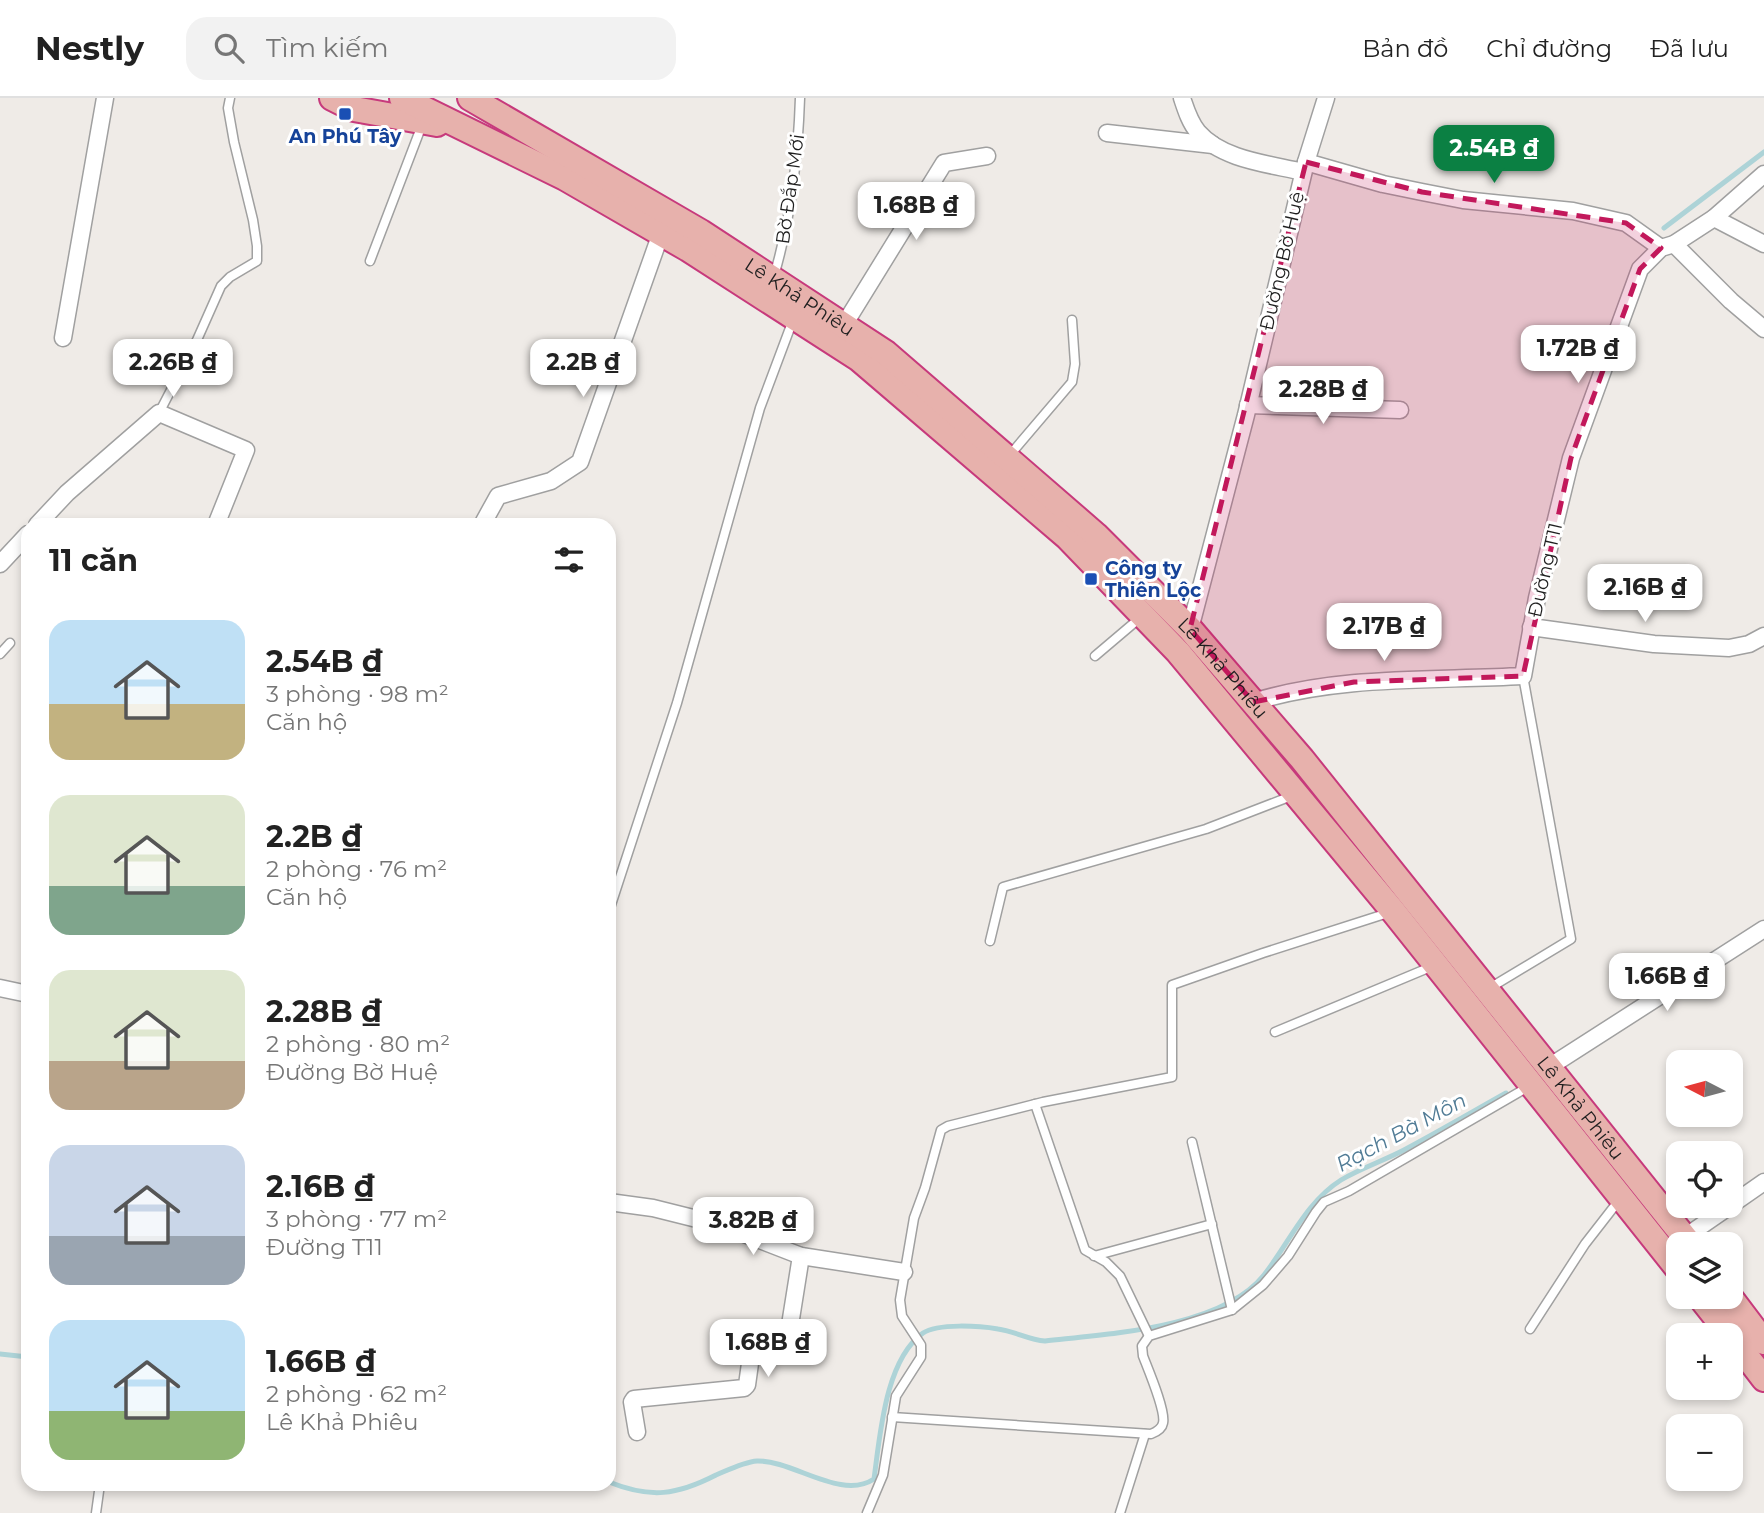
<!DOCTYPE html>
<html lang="vi">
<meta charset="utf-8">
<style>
:root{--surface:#fff;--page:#f2f2f2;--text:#222;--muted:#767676;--line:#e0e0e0;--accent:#0b8043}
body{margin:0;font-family:Montserrat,sans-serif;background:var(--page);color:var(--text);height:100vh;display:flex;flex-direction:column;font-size:26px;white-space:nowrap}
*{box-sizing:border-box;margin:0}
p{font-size:23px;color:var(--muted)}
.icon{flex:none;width:38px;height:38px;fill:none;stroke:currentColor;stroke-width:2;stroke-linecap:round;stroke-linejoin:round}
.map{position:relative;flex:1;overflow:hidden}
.panel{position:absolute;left:21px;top:420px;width:595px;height:973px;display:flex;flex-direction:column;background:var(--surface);border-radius:21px;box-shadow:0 4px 10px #0003}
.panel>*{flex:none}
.needle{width:46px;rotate:276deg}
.buttons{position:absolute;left:1666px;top:952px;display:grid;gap:14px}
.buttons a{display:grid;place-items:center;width:77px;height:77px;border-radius:14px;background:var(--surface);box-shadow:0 4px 10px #0003;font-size:35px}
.price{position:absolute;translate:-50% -60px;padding:0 16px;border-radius:14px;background:#fff;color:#222;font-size:23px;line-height:46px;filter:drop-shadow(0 2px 4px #0008)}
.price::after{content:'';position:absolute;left:50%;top:42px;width:21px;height:16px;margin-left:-10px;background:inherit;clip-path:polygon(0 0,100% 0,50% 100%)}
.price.on{background:var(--accent);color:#fff}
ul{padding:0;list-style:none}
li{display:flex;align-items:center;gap:21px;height:175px;padding:0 28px}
li span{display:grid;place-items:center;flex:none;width:196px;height:140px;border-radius:21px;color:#555}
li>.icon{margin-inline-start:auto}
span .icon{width:84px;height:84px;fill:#fffc;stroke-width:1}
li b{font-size:30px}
h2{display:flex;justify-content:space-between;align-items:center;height:84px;padding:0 28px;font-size:30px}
header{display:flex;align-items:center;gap:42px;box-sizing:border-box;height:98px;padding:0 35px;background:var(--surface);border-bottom:2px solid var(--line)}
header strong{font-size:33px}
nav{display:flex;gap:38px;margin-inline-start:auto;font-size:24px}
.search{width:490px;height:63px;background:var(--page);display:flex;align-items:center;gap:18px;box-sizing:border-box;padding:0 24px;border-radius:21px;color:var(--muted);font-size:26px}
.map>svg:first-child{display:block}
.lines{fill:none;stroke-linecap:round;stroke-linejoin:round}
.stream{stroke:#add3d7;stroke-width:5}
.service-casing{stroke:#a0a0a0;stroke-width:11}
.minor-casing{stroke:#a0a0a0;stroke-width:19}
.trunk-casing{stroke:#c73a7c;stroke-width:28}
.service{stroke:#fff;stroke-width:8}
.minor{stroke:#fff;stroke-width:16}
.trunk{stroke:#e7b1ac;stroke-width:24}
.marked{fill:#c2185b;fill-opacity:0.2;stroke:#c2185b;stroke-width:5;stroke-dasharray:14 9;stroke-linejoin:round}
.transit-dot{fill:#1a4fb4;stroke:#fff;stroke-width:2.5}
.labels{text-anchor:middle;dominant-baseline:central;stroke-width:6;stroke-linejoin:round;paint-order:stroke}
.transit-label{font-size:19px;font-weight:bold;fill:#164399;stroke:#fff}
.street-label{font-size:19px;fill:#1f1f1f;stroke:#fff}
.water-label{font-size:21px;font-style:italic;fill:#507b95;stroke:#fff}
</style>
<header>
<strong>Nestly</strong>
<div class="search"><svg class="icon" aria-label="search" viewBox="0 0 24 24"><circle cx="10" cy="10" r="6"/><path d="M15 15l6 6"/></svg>Tìm kiếm</div>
<nav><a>Bản đồ</a><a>Chỉ đường</a><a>Đã lưu</a></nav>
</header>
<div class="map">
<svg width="1764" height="1415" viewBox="0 0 1764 1415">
<rect width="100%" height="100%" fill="#efebe7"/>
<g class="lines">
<g class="stream">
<path d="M1664,130L1764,54"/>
<path d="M0,1256L28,1259"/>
<path d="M609,1384C651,1401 677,1397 716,1377C728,1372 744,1364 757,1363C793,1362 841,1403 874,1381C880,1338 885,1262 923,1235C938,1225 980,1228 998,1231C1014,1233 1029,1242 1045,1243C1108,1236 1222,1230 1264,1177C1289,1145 1306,1104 1341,1082C1361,1070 1383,1063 1404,1052C1438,1034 1472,1014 1506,995"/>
</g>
<defs>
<g id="service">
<path d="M370,163L422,27"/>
<path d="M774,178C791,120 798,60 800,0"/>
<path d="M159,315L197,242L221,188L230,179L257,163V148L253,122L234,44L228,10L230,0"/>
<path d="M1009,358L1072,284L1075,266L1072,222"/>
<path d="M0,556L10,545"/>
<path d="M1095,558L1141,519"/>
<path d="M609,813L677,605L760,310L793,222"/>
<path d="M990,843L1003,789L1206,731L1294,697"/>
<path d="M1488,891L1571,841L1523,578"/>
<path d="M1275,934L1433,868"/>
<path d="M1035,1006L1085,1152L1106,1164L1120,1178L1149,1238"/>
<path d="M1192,1044L1232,1212"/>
<path d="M1094,1158L1212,1126"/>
<path d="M1530,1231L1585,1146L1620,1101"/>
<path d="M892,1319L1151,1336C1156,1334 1162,1331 1163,1325C1166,1313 1148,1271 1143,1258L1142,1248L1149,1238L1232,1212L1263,1187L1288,1158L1316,1114L1324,1104L1349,1093L1528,989"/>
<path d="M96,1415L100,1386"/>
<path d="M867,1415L883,1377L896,1298L921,1259V1247L902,1218L900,1202L914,1120L925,1090L941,1032L948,1028L1043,1004L1172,979V887L1263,855L1391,814"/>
<path d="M1120,1415L1145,1336"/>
</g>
<g id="minor">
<path d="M1182,0C1186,12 1190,25 1198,34C1222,62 1270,66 1303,74"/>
<path d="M1107,35L1213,47"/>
<path d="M1306,64L1383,86L1422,94L1463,102L1573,113L1626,125L1661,150"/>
<path d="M1714,120L1764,146"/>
<path d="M1674,146L1731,203L1764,231"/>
<path d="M844,227L944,65L987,58"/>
<path d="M63,240L105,0"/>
<path d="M1248,307L1400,312"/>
<path d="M37,427L67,395L159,315L246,352L216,427"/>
<path d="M482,427L498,398L551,383L580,364L661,135"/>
<path d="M0,466L28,436"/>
<path d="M1531,529L1654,546L1729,550L1749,546L1764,538"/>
<path d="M1190,531L1246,317L1306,64L1326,0"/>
<path d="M1253,604C1340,577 1433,583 1523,578L1537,500L1571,360L1640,171L1661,150L1674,146L1714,120L1764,76"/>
<path d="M0,890L28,896"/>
<path d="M1549,969L1764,831"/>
<path d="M609,1104L653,1110L721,1127L801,1158L904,1174"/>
<path d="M1731,1107L1764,1084"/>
<path d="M1685,1139L1730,1108"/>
<path d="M637,1334L632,1304L634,1301L744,1290L747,1287L753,1244L780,1235L790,1227L801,1158"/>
</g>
<g id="trunk">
<path d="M332,0L354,11L437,26"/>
<path d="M402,0L565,80L688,151L859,261L1067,439L1178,554L1393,813L1678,1171"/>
<path id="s1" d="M470,0L701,134L886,255L1096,437L1190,531L1302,661L1690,1146"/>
<path d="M1700,1199L1730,1237"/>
<path d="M1730,1199L1764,1244"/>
<path d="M1731,1238L1764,1281"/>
</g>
</defs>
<use href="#service" class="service-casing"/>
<use href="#minor" class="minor-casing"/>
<use href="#trunk" class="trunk-casing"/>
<use href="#service" class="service"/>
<use href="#minor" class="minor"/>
<use href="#trunk" class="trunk"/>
</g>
<path class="marked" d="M1306,64L1422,94L1626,125L1661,150L1640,171L1571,360L1523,578L1354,584L1253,604L1190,531Z"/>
<g class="transit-dot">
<rect x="338" y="9" width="14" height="14" rx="3.5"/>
<rect x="1084" y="474" width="14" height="14" rx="3.5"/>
</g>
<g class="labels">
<g class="transit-label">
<text x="345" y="38">An Phú Tây</text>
<text x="1105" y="470" text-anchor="start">Công ty<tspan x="1105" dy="22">Thiên Lộc</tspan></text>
</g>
<g class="street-label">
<text transform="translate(790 91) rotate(-82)">Bờ Đắp Mới</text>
<text transform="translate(1282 163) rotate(-77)">Đường Bờ Huệ</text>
<text stroke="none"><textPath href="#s1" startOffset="385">Lê Khả Phiêu</textPath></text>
<text transform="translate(1545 472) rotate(-77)">Đường T11</text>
<text stroke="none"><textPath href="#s1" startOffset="950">Lê Khả Phiêu</textPath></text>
<text stroke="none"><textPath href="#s1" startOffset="1517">Lê Khả Phiêu</textPath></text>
</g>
<g class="water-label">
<text transform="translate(1401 1034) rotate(-28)">Rạch Bà Môn</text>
</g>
</g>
</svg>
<div class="buttons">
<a><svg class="needle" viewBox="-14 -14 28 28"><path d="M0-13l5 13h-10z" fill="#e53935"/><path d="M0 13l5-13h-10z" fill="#767676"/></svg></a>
<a><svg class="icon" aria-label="locate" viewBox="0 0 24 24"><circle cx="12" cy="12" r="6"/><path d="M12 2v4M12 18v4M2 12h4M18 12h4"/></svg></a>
<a><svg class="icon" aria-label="layers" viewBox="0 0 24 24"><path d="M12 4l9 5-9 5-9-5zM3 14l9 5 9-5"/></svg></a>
<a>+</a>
<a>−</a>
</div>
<b class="price on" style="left:1494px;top:87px">2.54B ₫</b>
<b class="price" style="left:916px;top:144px">1.68B ₫</b>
<b class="price" style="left:1578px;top:287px">1.72B ₫</b>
<b class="price" style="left:173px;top:301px">2.26B ₫</b>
<b class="price" style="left:583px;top:301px">2.2B ₫</b>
<b class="price" style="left:1323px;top:328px">2.28B ₫</b>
<b class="price" style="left:1645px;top:526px">2.16B ₫</b>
<b class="price" style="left:1384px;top:565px">2.17B ₫</b>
<b class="price" style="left:1667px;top:915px">1.66B ₫</b>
<b class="price" style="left:753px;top:1159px">3.82B ₫</b>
<b class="price" style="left:768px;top:1281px">1.68B ₫</b>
<section class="panel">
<h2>11 căn<svg class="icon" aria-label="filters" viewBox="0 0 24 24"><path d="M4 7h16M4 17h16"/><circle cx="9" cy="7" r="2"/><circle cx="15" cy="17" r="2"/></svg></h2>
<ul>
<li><span style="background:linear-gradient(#bfe0f5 60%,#c2b280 0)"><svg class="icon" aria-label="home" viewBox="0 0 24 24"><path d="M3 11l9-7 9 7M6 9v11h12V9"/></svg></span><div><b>2.54B ₫</b><p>3 phòng · 98 m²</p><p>Căn hộ</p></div></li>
<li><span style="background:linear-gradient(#dfe7d0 65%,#7fa58c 0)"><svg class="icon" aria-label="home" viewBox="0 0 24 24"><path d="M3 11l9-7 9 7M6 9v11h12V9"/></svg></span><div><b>2.2B ₫</b><p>2 phòng · 76 m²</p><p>Căn hộ</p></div></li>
<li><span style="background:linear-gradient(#dfe7d0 65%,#b9a48a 0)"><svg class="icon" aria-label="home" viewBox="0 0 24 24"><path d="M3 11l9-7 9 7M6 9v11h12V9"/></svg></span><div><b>2.28B ₫</b><p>2 phòng · 80 m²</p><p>Đường Bờ Huệ</p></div></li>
<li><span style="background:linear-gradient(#c9d6e8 65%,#9aa5b1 0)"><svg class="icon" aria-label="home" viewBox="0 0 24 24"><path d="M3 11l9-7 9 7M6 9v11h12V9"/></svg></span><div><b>2.16B ₫</b><p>3 phòng · 77 m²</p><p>Đường T11</p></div></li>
<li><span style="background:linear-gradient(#bfe0f5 65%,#8fb573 0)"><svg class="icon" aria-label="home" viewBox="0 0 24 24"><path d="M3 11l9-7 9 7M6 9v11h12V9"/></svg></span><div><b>1.66B ₫</b><p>2 phòng · 62 m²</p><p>Lê Khả Phiêu</p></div></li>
</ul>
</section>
</div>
